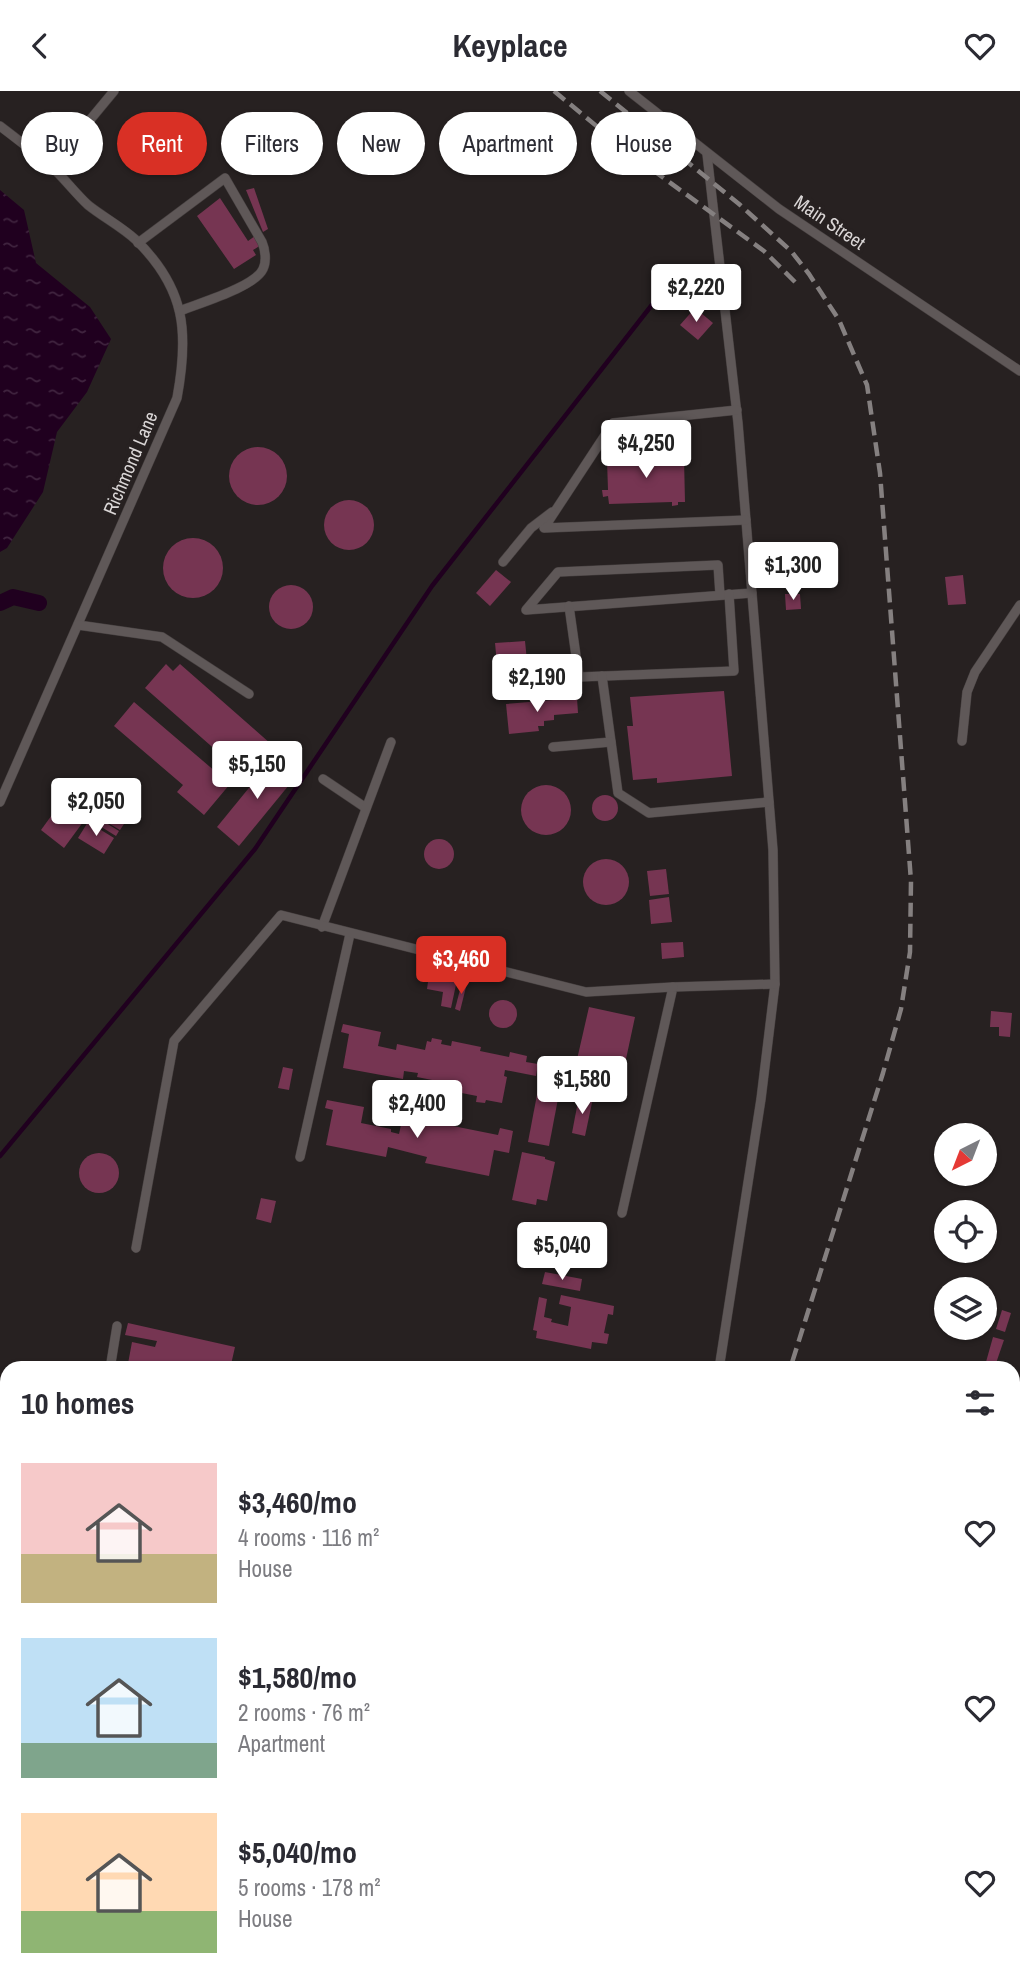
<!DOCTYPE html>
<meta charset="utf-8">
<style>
:root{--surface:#fff;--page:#f2f2f3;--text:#2b2b33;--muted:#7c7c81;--accent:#d93025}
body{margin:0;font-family:"Archivo Narrow",sans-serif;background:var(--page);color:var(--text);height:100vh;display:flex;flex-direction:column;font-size:26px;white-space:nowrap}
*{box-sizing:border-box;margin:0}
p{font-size:23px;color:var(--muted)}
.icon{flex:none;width:38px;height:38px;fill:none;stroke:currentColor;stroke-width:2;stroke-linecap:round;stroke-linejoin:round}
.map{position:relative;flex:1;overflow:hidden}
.sheet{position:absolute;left:0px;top:1270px;width:1020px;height:625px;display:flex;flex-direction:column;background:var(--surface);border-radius:21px 21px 0 0;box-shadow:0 2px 5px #0004}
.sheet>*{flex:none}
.top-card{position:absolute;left:21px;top:21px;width:978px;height:63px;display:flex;gap:14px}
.needle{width:46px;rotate:222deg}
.buttons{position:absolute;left:934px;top:1032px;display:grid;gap:14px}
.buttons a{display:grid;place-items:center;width:63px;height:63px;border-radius:50%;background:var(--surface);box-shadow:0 2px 5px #0004;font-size:35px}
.price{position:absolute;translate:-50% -60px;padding:0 16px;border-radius:7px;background:#fff;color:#222;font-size:23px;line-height:46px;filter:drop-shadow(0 2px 4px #0008)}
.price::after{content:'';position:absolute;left:50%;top:42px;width:21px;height:16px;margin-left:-10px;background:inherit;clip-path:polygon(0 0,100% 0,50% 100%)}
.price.current{background:var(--accent);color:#fff}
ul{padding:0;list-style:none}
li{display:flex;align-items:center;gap:21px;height:175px;padding:0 21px}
li span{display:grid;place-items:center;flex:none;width:196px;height:140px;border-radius:0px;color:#555}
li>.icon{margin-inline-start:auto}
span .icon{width:84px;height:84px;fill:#fffc;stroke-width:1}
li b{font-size:30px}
h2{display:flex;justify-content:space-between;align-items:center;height:84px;padding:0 21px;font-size:30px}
.pill{padding:0 24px;border-radius:32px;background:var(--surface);box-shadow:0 2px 5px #0004;font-size:24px;line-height:63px}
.pill.current{background:var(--accent);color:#fff}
header{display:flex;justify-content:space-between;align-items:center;height:91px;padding:0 21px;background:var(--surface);font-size:32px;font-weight:800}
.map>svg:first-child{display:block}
.water{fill:url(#water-ripples)}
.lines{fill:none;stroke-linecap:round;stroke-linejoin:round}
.stream{stroke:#20001f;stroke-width:4.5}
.canal{stroke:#20001f;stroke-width:16}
.building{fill:#763552}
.lane-casing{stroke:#453f3f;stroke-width:10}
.lane{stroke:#5f5858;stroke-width:9}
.rail{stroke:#858080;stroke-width:4.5;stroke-dasharray:14 7;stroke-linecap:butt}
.labels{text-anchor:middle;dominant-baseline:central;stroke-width:7;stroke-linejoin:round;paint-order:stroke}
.street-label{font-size:19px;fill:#dad6d6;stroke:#272121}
</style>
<header><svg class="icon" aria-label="back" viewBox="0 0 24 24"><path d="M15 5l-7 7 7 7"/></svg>Keyplace<svg class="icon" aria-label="heart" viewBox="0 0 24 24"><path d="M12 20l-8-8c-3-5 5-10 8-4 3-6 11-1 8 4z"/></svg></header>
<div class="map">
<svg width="1020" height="1894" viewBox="0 0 1020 1894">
<defs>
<pattern id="water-ripples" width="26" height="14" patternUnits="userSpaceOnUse" patternTransform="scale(1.75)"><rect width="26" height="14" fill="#20001f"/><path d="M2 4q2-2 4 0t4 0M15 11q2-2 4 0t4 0" fill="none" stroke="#40243f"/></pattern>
</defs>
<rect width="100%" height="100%" fill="#272121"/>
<path class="water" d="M0,99L24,119L36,172L90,216L111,248L87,301L57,341L43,401L7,457L0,461Z"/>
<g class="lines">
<path class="stream" d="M0,1065L255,758L432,495L662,201"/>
<path class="canal" d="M0,512L13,506L39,512"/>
</g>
<g class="building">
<path d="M254,97L268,138L263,141L246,99Z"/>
<path d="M220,107L248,150L255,145L261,154L253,159L256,164L234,178L197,125Z"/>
<path d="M695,217L713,232L698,249L680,234Z"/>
<circle cx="258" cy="385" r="29"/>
<path d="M670,359H678V367H684L685,411H678V414L672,415V411L609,413L608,405L603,406L602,399H608L607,369H617L616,361L625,360V369L671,367Z"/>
<circle cx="349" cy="434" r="25"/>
<circle cx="193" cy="477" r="30"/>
<path d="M496,479L511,491L490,515L476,502Z"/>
<path d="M963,484L966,513L948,514L945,486Z"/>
<circle cx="291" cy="516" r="22"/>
<path d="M785,503H800L801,518L786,519Z"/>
<path d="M525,550L528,580L498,583L495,552Z"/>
<path d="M166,573L173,580L180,573L271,653L243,683L145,597Z"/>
<path d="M724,600L732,685L657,692V687L633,689L627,635H633L630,606Z"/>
<path d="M577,607L578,622L554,624V629L544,630V635H538L539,640L509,643L506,613Z"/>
<path d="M134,611L230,693L204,724L177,701L183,694L114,635Z"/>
<path d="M275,665L298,683L239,755L217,736Z"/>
<circle cx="546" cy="719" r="25"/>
<path d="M69,700L93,716L90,720L66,705Z"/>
<circle cx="605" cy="717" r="13"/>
<path d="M65,706L89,723L64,757L41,739Z"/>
<path d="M97,717L124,733L120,739L93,723Z"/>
<path d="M93,724L119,740L116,745L90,729Z"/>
<path d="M88,731L114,747L104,763L78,747Z"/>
<circle cx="439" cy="763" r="15"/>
<circle cx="606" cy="791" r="23"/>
<path d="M666,778L669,803L650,805L647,780Z"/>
<path d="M669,806L672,831L651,833L649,809Z"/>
<path d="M683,851L684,866L662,868L661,852Z"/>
<path d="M429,884L457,889L451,917L441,915L443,901L427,898Z"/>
<path d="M462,891L467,892L460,920L455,918Z"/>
<circle cx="503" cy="923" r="14"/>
<path d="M589,916L635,926L620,996L573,986Z"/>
<path d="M991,920L1012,922L1010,946L999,945V936H990Z"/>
<path d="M343,933L381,941L378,955L396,959L397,953L425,959L427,950L431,951L432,947L442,949L441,953L451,955L452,950L481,956L480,960L509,966L510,961L527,965L526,971L538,973L536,985L505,979L504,985L507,986L502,1012L486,1009L485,1012L476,1011L477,1005L441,998L442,991L417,986L418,982L404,980L403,988L343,977L349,943L341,941Z"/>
<path d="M283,976L293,978L289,999L278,997Z"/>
<path d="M540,988L561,992L549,1055L528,1051Z"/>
<path d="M579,1005L593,1007L585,1045L572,1042Z"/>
<path d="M327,1009L364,1016L361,1032L391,1038V1041L399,1043L403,1025L498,1044L500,1037L513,1040L509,1062L494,1059L489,1085L425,1072L427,1066L388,1056L386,1066L326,1054L333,1019L325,1017Z"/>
<path d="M522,1061L545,1066V1068L555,1071L547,1110L537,1108L536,1114L512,1109Z"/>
<circle cx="99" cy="1082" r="20"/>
<path d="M261,1107L276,1110L271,1132L256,1128Z"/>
<path d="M545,1181L582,1188L580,1200L542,1193Z"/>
<path d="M561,1204L614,1215L613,1224L608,1223L604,1242L609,1243L607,1253L592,1251L591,1258L536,1247L537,1240L533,1239L539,1206L547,1208L544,1226L552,1228L551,1231L568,1235L571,1216L559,1213Z"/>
<path d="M1002,1219L1011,1222L1005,1241L996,1238Z"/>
<path d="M128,1232L235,1256L230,1278H127L132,1251L155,1256L157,1250L125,1244Z"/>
<path d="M993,1246L1004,1249L994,1278H984Z"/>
</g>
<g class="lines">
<defs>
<g id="lane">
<path d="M629,0L779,118L1020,280"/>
<path d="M0,35C17,48 34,61 51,75C64,87 75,102 88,114C103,126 122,136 136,149C186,198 189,242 177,307L0,711"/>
<path d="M707,63L738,332L773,759L775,893L761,1008L719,1278"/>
<path d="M51,76L114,0"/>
<path d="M138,152L225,87L262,151C265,158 267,170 263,178C255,196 199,212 180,220"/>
<path d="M737,319L613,332L544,437L746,429"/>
<path d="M503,471L531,437L552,421"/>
<path d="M720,504L718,474L558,481L526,519L752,502"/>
<path d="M569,515L579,586L734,580L729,503"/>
<path d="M78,534L162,546L249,603"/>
<path d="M602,585L618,702L649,722L769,711"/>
<path d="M962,650L967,601L975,581L1020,514"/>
<path d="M553,656L611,651"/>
<path d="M323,688L366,717"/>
<path d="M322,836L391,651"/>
<path d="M300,1066L350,843"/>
<path d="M622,1122L673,896L775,893"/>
<path d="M136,1157L174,950L281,824L586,901L673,896"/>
<path d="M110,1278L117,1235"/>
<path d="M1013,1424L1020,1415"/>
<path d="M0,1451L7,1515"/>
<path d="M1013,1572L1020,1581"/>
<path d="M1013,1629L1020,1621"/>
<path d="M0,1712L7,1672"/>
<path d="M0,1786L7,1788"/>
<path d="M0,1840L7,1842"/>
<path d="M212,1888L238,1894"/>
<path d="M559,1888L581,1894"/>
<path d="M903,1888L905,1894"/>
<path d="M599,1894L600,1888"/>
<path d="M689,1894L690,1888"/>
<path d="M864,1894L866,1888"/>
</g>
</defs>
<use href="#lane" class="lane-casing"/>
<use href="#lane" class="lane"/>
<g class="rail">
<path d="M554,0L628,61L764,160L799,195"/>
<path d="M600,0L739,113L791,160L809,183L839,229L867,294L880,382L911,790L910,861L901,918L883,982L790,1278"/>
<path d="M650,1894L651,1888"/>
</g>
</g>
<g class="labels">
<g class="street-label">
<text transform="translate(830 131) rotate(34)">Main Street</text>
<text transform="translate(130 372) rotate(-67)">Richmond Lane</text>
</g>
</g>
</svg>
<div class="buttons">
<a><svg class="needle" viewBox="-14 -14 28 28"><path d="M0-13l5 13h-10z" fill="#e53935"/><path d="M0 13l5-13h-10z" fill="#7c7c81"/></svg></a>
<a><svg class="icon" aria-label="locate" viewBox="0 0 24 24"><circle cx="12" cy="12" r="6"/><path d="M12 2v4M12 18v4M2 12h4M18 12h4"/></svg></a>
<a><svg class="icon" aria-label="layers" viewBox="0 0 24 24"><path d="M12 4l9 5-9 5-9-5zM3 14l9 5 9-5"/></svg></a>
</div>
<b class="price" style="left:696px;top:233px">$2,220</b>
<b class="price" style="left:646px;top:389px">$4,250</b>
<b class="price" style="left:793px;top:511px">$1,300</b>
<b class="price" style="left:537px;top:623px">$2,190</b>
<b class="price" style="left:257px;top:710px">$5,150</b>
<b class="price" style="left:96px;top:747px">$2,050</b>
<b class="price current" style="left:461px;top:905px">$3,460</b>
<b class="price" style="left:582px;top:1025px">$1,580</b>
<b class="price" style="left:417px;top:1049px">$2,400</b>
<b class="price" style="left:562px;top:1191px">$5,040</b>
<div class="top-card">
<a class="pill">Buy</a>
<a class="pill current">Rent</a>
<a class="pill">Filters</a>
<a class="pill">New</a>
<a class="pill">Apartment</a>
<a class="pill">House</a>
</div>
<section class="sheet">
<h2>10 homes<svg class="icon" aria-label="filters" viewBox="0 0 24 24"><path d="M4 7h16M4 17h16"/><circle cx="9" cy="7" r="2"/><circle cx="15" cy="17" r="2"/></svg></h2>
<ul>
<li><span style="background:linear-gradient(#f6c9c9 65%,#c2b280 0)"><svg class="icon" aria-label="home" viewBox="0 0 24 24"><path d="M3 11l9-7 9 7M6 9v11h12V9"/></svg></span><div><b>$3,460/mo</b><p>4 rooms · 116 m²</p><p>House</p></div><svg class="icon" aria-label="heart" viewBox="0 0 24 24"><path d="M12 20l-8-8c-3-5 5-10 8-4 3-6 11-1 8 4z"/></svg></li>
<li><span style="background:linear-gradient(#bfe0f5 75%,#7fa58c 0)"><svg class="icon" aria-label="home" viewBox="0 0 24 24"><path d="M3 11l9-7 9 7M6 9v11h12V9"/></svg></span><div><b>$1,580/mo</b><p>2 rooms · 76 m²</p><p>Apartment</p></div><svg class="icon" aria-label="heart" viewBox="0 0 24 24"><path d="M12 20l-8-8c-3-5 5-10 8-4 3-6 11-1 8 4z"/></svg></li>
<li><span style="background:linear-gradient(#ffd9b3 70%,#8fb573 0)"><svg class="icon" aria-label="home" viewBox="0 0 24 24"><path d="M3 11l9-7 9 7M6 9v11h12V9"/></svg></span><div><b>$5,040/mo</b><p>5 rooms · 178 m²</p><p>House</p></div><svg class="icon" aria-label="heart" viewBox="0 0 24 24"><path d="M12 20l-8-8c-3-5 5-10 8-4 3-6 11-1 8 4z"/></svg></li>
</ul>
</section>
</div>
